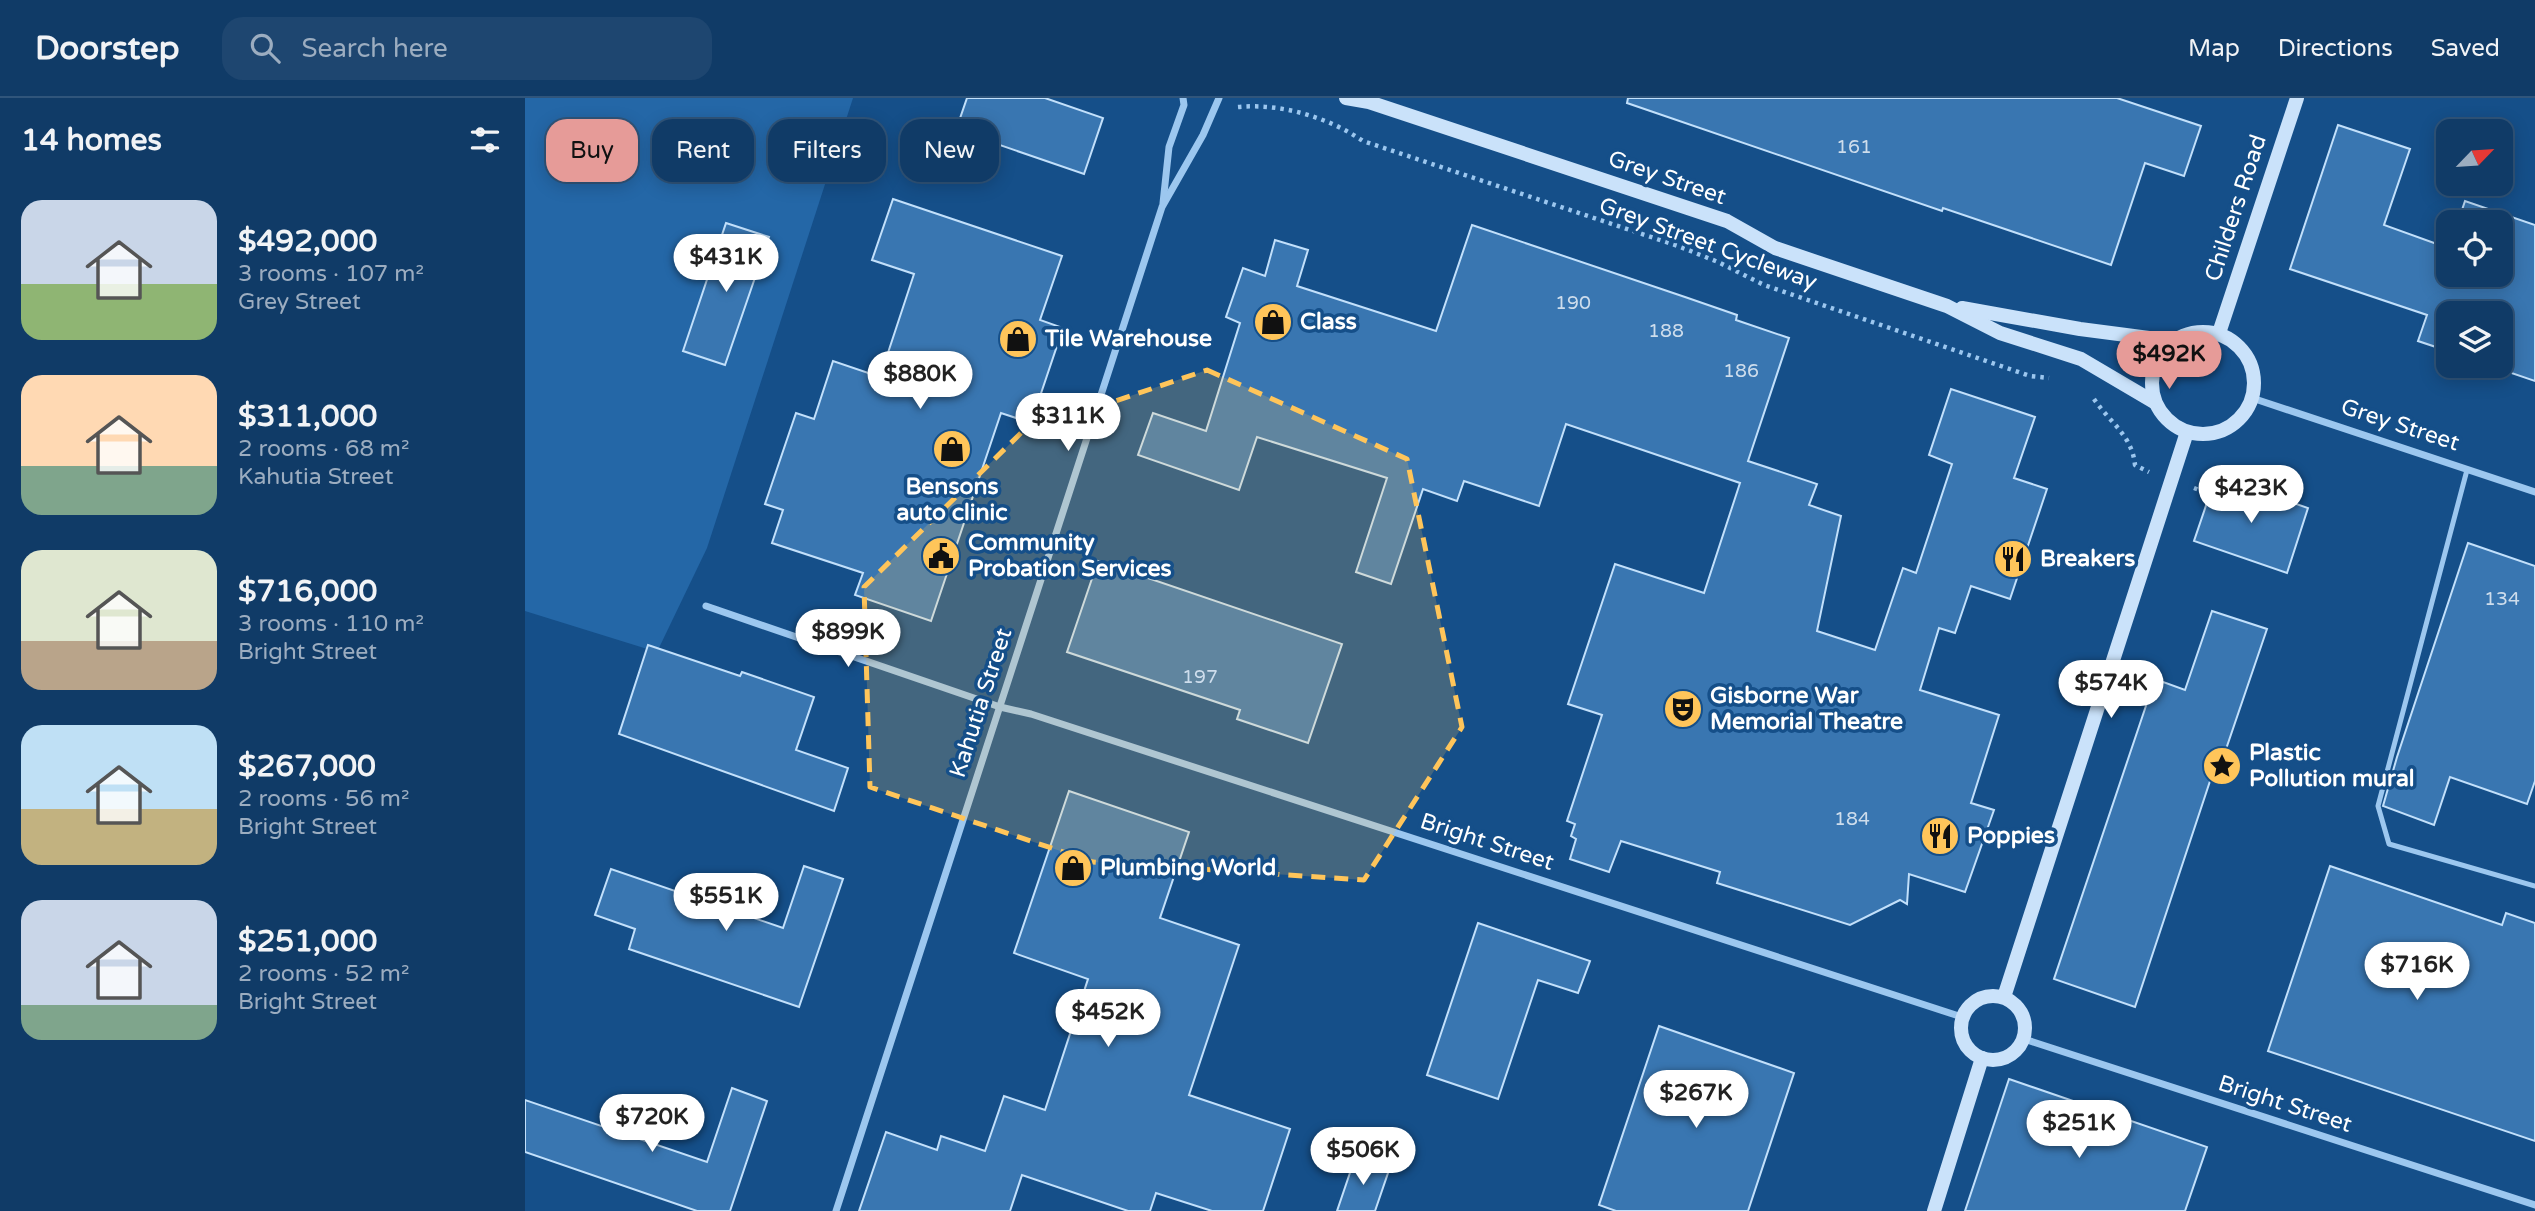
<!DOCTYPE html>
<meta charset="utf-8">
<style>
:root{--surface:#103b67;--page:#1e4670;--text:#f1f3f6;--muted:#9cadc0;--line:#30557b;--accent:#e69b98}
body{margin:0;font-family:"Varela Round",sans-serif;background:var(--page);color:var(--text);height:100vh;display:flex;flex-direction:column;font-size:26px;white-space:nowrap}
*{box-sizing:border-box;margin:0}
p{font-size:23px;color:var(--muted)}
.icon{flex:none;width:38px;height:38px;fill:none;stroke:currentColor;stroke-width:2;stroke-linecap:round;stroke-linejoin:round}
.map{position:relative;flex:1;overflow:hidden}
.details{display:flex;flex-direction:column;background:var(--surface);width:525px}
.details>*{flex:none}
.hud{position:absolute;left:21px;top:21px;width:665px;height:63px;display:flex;gap:14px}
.needle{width:46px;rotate:65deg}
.buttons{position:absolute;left:1911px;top:21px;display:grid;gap:14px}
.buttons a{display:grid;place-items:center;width:77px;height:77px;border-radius:14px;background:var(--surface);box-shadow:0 4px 18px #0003,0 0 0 2px var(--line);font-size:35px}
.price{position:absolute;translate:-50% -60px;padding:0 16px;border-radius:24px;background:#fff;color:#222;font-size:23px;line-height:46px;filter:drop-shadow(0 2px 4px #0008)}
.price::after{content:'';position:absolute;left:50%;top:42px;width:21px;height:16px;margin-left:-10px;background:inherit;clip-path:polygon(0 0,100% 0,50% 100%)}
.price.on{background:var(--accent);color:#111}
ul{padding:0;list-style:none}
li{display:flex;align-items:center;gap:21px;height:175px;padding:0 21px}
li span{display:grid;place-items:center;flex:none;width:196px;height:140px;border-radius:21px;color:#555}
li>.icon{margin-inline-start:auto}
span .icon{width:84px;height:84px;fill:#fffc;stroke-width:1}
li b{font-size:30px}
h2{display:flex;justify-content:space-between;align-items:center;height:84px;padding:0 21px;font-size:30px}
.chip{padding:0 24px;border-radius:21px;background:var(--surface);box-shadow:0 4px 18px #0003,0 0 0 2px var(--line);font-size:24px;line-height:63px}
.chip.on{background:var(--accent);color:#111}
header{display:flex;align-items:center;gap:42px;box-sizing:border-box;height:98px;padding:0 35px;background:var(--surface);border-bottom:2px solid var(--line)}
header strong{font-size:33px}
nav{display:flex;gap:38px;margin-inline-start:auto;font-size:24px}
.search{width:490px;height:63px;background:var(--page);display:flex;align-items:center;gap:18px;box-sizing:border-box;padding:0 24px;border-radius:21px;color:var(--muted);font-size:26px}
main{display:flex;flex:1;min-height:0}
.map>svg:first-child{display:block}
.green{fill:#2467a7}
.building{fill:#3976b1;stroke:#c2e0fb;stroke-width:2}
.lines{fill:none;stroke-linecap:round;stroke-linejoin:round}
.path{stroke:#9cc7ef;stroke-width:4.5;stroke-dasharray:3.5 5;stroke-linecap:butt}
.lane{stroke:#9cc7ef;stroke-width:5}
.street{stroke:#9cc7ef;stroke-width:7}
.secondary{stroke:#cae2fa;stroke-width:14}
.marked{fill:#ffc55a;fill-opacity:0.2;stroke:#ffc55a;stroke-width:5;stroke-dasharray:14 9;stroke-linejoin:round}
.labels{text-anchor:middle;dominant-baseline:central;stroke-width:7;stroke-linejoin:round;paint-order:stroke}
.number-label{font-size:19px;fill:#ceddec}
.street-label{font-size:23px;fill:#fff;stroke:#154f89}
.poi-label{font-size:23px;font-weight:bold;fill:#fff;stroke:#154f89;text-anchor:start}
</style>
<header>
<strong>Doorstep</strong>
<div class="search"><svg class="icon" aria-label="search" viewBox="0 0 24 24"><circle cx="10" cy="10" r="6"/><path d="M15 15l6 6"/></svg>Search here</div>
<nav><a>Map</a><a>Directions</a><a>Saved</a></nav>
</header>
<main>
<section class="details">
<h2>14 homes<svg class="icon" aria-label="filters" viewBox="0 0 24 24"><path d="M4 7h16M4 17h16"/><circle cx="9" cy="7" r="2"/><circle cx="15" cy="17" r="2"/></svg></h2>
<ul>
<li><span style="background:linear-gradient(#c9d6e8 60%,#8fb573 0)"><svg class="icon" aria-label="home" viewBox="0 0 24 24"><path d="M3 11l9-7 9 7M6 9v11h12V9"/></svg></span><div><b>$492,000</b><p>3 rooms · 107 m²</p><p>Grey Street</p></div></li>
<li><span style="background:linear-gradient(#ffd9b3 65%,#7fa58c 0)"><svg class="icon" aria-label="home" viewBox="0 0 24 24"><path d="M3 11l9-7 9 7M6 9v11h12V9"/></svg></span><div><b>$311,000</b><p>2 rooms · 68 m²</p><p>Kahutia Street</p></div></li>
<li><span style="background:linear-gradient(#dfe7d0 65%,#b9a48a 0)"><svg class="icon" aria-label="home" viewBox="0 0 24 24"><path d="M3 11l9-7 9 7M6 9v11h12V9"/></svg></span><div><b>$716,000</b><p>3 rooms · 110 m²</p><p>Bright Street</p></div></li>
<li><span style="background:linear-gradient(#bfe0f5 60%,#c2b280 0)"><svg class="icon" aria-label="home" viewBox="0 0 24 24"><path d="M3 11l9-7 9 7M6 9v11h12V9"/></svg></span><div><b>$267,000</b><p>2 rooms · 56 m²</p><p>Bright Street</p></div></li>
<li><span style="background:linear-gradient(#c9d6e8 75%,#7fa58c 0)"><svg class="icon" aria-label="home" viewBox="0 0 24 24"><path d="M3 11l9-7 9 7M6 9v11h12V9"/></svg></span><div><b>$251,000</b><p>2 rooms · 52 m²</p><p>Bright Street</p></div></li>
</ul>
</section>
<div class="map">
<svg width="2010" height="1113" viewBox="0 0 2010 1113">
<rect width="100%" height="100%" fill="#154f89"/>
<path class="green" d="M0,0H328L182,450L132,554L0,513Z"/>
<g class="building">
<path d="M442,0H520L578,20L559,76L431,32Z"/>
<path d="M1103,0H1592L1676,28L1659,78L1620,65L1586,167L1418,110L1417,113L1102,5Z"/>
<path d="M1813,27L1885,51L1859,127L1923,150V177H1976V124H1933L1940,103L2010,127V283L1966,268H1976V215H1923V253L1893,243L1902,217L1765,171Z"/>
<path d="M368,101L537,158L515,222L538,230L506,325L476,315L406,523L330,497L338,475L247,445L258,412L240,406L271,315L289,321L308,263L355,279L389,176L347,162Z"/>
<path d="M201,125L244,139L200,267L158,253Z"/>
<path d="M947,127L1160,199L1212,217L1211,222L1264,240L1223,363L1292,386L1284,407L1316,418L1292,533L1350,552L1378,470L1391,475L1427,366L1404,357L1426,291L1510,319L1489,380L1522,391L1485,501L1446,488L1430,535L1414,530L1395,592L1474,617L1446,705L1469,712L1440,794L1384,776L1382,806L1375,802L1325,827L1192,785L1195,774L1096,743L1084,774L1045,761L1051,741L1046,738L1050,726L1042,723L1077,617L1043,606L1090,466L1179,495L1215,385L1041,326L1014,408L939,383L932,403L898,391L866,486L831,474L862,380L732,339L714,392L613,357L628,315L681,333L715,225L701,219L718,170L740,178L750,142L783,152L772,188L911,233Z"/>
<path d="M1691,378L1783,410L1762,475L1669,443Z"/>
<path d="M1943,445L2010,468V683L2002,706L1925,679L1909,727L1858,708L1872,659Z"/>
<path d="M573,463L817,546L783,645L712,621L715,612L542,554Z"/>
<path d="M1687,513L1742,531L1700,654L1695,653L1610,909L1529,881L1630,581L1660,592Z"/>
<path d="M123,547L215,578L217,574L289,599L271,652L323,670L309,713L94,636Z"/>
<path d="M544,693L664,734L635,820L714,847L664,997L765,1031L738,1113H687L631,1095L625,1113H603L497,1077L485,1113H334L361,1034L412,1052L416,1038L460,1053L479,998L520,1012L563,881L489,855Z"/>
<path d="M279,768L318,781L274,909L104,851L110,831L70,817L86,771L258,830Z"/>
<path d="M1805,768L1977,827L1981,815L2010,825V1043L1743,953Z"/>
<path d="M953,825L1065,863L1053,895L1013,882L973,1001L902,977Z"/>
<path d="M1134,928L1269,975L1223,1113H1091L1074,1107Z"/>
<path d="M1484,981L1682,1049L1660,1113H1440Z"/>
<path d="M207,990L242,1003L205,1113H172L0,1054V1002L182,1064Z"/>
<path d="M830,1060L864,1072L850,1113H812Z"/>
</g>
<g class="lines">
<g class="path">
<path d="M713,9C755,5 803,19 838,43L1153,148L1193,164L1239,187L1505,278L1524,280"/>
<path d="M1569,301C1585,325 1607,337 1610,367L1624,374"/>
<path d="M1669,390L1682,395"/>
</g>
<path class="lane" d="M1942,372L1853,708L1864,746L2010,788"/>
<g class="street">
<path d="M638,105L644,49L659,7L658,0"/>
<path d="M1727,300L2010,394"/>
<path d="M181,508L475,609L506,616L1437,919"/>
<path d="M1499,941L2010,1107"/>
<path d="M311,1113L637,109L678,37L694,0"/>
</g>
<g class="secondary">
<path d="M821,0L844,4L1202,123L1250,150L1422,208L1475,235L1556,261L1629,304"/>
<path d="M1437,210L1555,231L1624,240L1639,251"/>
<circle cx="1678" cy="285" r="51"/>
<path d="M1694,235L1772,0"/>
<circle cx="1468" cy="930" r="32"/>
<path d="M1479,899L1662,334"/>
<path d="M1409,1113L1457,960"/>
</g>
</g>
<path class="marked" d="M682,272L882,361L937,629L839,782L568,764L345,689L339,489L496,335Z"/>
<defs>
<symbol id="shop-disc" viewBox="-11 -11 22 22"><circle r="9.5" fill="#ffc55a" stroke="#154f89"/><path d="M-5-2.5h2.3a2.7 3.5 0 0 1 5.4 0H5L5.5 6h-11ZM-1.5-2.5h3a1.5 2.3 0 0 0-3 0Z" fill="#111"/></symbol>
<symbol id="civic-disc" viewBox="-11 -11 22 22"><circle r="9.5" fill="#ffc55a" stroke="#154f89"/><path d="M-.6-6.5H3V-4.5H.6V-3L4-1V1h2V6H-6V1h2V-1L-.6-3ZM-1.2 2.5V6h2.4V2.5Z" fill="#111"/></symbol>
<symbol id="restaurant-disc" viewBox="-11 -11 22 22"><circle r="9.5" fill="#ffc55a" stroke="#154f89"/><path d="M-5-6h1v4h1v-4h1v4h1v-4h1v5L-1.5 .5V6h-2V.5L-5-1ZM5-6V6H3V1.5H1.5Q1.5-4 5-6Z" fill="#111"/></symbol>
<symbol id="theatre-disc" viewBox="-11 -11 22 22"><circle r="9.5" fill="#ffc55a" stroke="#154f89"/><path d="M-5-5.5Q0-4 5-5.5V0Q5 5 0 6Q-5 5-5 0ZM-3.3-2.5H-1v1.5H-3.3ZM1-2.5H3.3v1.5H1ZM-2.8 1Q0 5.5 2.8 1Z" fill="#111"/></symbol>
<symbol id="sight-disc" viewBox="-11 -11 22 22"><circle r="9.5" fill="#ffc55a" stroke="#154f89"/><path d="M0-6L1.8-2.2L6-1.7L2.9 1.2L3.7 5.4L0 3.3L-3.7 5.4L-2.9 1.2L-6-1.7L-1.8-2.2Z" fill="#111"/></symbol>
</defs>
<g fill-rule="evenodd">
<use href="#shop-disc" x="726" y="202" width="44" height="44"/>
<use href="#shop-disc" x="471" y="219" width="44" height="44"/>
<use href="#shop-disc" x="405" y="329" width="44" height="44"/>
<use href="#civic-disc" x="394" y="436" width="44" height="44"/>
<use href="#restaurant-disc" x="1466" y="439" width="44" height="44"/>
<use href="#theatre-disc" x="1136" y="589" width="44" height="44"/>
<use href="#sight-disc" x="1675" y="646" width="44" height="44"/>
<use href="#restaurant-disc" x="1393" y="716" width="44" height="44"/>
<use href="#shop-disc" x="526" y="748" width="44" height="44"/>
</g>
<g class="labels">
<g class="number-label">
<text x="1329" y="49">161</text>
<text x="1048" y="205">190</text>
<text x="1141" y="233">188</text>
<text x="1216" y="273">186</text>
<text x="1977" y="501">134</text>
<text x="675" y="579">197</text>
<text x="1327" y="721">184</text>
</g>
<g class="street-label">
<text transform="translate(1142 80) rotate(19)">Grey Street</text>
<text transform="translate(1711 110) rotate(-72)">Childers Road</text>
<text transform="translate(1183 146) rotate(20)">Grey Street Cycleway</text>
<text transform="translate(1875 327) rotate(18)">Grey Street</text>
<text transform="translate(456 605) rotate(-72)">Kahutia Street</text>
<text transform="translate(962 744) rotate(18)">Bright Street</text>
<text transform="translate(1760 1006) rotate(18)">Bright Street</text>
</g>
<g class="poi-label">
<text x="775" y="224">Class</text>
<text x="520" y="241">Tile Warehouse</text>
<text x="427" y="389" text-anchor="middle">Bensons<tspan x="427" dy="26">auto clinic</tspan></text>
<text x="443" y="445">Community<tspan x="443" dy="26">Probation Services</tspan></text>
<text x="1515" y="461">Breakers</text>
<text x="1185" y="598">Gisborne War<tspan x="1185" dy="26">Memorial Theatre</tspan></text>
<text x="1724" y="655">Plastic<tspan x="1724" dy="26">Pollution mural</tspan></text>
<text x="1442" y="738">Poppies</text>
<text x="575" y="770">Plumbing World</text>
</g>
</g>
</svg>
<div class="buttons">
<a><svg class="needle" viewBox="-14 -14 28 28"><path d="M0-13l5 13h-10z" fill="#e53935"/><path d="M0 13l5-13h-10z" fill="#9cadc0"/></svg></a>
<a><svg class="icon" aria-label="locate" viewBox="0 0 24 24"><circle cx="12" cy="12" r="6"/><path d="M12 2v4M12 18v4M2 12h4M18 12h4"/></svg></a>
<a><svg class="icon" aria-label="layers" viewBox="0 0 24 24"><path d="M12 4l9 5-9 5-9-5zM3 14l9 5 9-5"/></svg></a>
</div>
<b class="price" style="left:201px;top:196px">$431K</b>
<b class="price on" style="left:1644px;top:293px">$492K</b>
<b class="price" style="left:395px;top:313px">$880K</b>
<b class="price" style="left:543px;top:355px">$311K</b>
<b class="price" style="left:1726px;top:427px">$423K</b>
<b class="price" style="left:323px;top:571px">$899K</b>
<b class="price" style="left:1586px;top:622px">$574K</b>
<b class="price" style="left:201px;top:835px">$551K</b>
<b class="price" style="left:1892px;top:904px">$716K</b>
<b class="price" style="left:583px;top:951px">$452K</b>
<b class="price" style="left:1171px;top:1032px">$267K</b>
<b class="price" style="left:127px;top:1056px">$720K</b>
<b class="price" style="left:1554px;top:1062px">$251K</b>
<b class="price" style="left:838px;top:1089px">$506K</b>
<div class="hud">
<a class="chip on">Buy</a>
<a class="chip">Rent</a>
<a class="chip">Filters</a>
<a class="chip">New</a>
</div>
</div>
</main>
